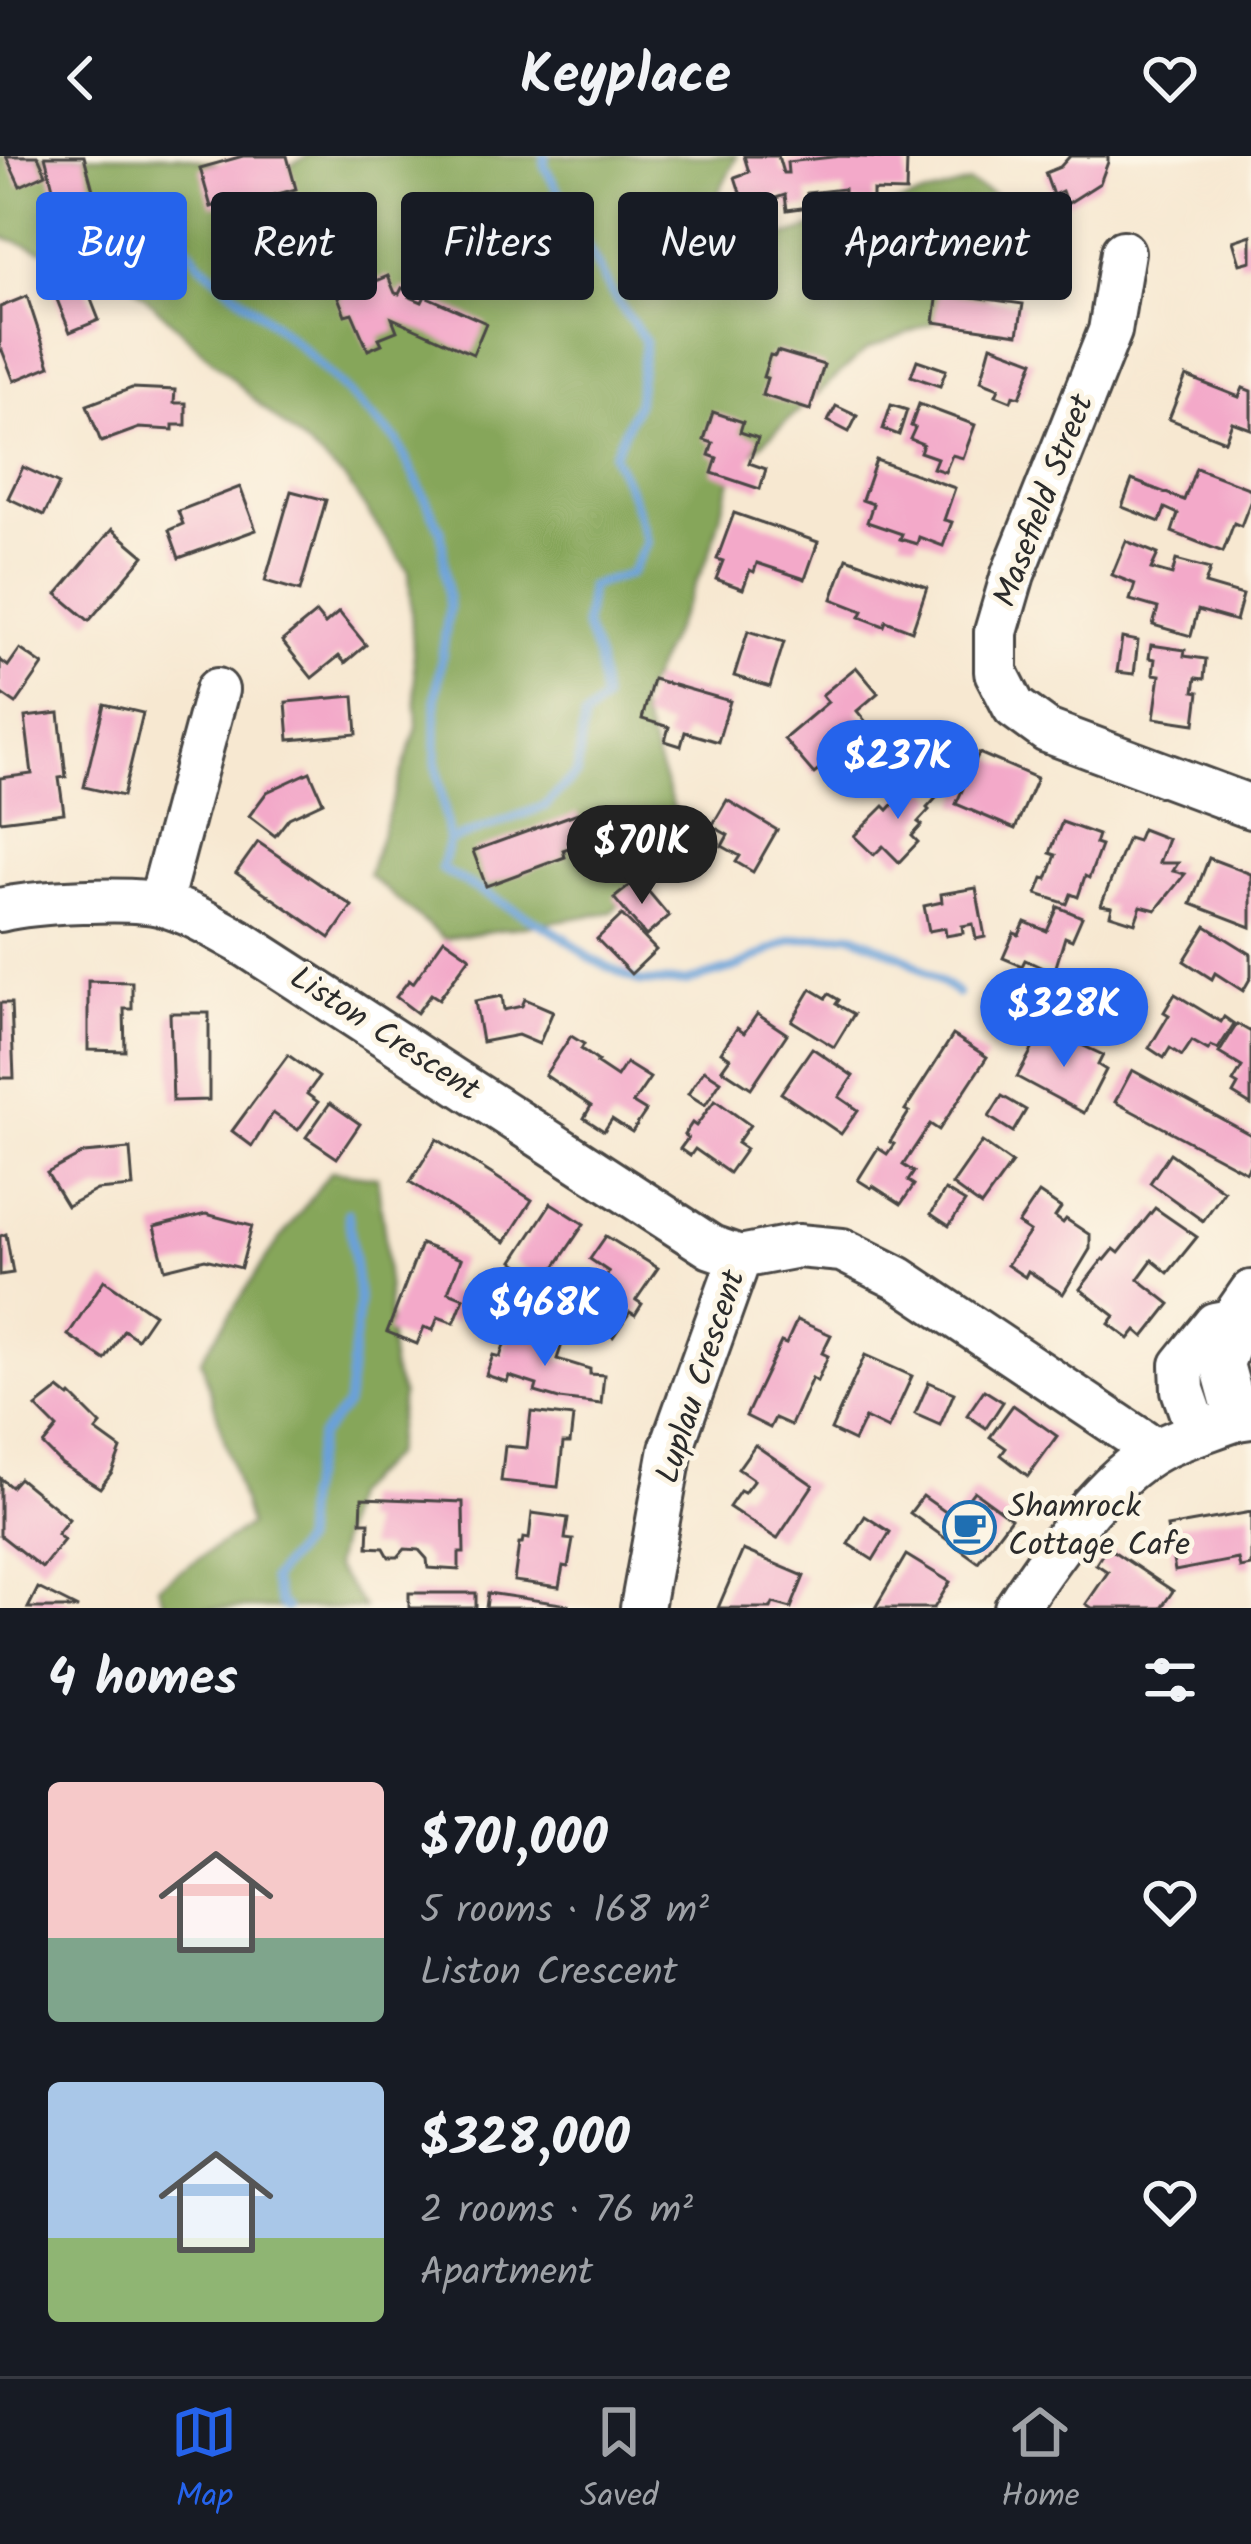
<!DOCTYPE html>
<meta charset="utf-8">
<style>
:root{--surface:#171b24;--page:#242831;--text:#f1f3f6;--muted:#9ea1a6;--line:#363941;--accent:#2563eb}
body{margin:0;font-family:Kalam,sans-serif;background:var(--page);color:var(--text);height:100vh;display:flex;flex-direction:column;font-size:45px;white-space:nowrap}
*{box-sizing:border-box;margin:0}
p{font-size:39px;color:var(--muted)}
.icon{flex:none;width:66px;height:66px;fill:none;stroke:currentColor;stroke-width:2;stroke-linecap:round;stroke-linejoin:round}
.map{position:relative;height:1452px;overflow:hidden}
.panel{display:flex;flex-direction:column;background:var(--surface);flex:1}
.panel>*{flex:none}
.hud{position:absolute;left:36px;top:36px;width:1179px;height:108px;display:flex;gap:24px}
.price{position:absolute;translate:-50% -102px;padding:0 27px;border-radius:42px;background:var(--accent);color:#fff;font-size:39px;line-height:78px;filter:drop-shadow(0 3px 6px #0008)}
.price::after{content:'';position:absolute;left:50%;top:72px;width:36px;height:27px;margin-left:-18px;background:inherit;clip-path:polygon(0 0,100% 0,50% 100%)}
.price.on{background:#222;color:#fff}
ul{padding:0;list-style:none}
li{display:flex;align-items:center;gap:36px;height:300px;padding:0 48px}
li span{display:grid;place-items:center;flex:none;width:336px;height:240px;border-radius:12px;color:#555}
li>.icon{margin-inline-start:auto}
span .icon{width:144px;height:144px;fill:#fffc;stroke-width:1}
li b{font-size:51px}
h2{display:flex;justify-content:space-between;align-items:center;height:144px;padding:0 48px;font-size:51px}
.tag{padding:0 42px;border-radius:12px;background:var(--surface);box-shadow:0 6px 18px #0003;font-size:42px;line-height:108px}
.tag.on{background:var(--accent);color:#fff}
header{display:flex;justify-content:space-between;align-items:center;height:156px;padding:0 48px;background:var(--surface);font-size:54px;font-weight:700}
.tab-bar{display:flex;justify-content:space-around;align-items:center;height:168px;border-top:3px solid var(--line);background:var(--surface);font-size:33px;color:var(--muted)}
.tab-bar a{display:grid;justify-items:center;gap:6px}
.tab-bar .on{color:var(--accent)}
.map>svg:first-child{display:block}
.forest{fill:#86a65a;stroke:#586842;stroke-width:3}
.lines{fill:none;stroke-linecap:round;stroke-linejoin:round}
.stream{stroke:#6aa1d8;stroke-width:9}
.building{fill:#f3a9c9}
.minor-casing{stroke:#4a4744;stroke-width:48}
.minor{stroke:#fff;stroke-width:42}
.labels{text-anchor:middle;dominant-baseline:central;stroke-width:10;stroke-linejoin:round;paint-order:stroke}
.street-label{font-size:33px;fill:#2b2b2b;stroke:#fcf5e5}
.poi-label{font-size:33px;fill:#2b2b2b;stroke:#fcf5e5;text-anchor:start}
</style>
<header><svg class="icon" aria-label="back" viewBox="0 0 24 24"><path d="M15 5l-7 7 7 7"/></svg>Keyplace<svg class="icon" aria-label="heart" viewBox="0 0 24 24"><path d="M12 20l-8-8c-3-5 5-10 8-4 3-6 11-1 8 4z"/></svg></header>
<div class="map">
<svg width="1251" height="1452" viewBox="0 0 1251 1452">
<rect width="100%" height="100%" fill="#fcf5e5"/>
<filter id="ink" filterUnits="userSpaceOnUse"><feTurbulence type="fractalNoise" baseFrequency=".00833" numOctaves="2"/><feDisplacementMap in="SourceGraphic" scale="24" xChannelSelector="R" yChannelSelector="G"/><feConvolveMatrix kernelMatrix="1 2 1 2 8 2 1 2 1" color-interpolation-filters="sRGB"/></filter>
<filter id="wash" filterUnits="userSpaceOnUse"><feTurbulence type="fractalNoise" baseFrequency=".004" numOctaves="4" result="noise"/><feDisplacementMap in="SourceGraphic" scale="48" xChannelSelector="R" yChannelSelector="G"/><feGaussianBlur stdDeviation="2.7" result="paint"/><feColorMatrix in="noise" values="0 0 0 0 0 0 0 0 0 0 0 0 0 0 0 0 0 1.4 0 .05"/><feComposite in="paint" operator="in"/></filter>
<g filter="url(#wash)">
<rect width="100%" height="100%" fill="#f7e8d1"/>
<g class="forest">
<path d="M0,0H180L271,19L308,0H737L698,78L704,103L969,27L1029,55L982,147L867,193L734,313L709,399L638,549L682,675L612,756L444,783L368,719L417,571L409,416L344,322L262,251L125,122L0,80Z"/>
<path d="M331,1015L377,1021L385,1081L392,1214L402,1239L393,1298L350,1339L334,1410L364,1452H166L158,1430L249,1369L201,1203L269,1098Z"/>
</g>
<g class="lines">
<g class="stream">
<path d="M143,35L201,108L304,194L397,285L441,375L449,452L436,540V606L449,685L441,713L564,781L591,803L640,826H686L735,812L792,784L851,778L904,801L958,838"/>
<path d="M449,685L545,650L577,617L584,563L603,545L598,504L585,469L590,430L630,418L647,386L632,340L613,299L637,247L645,184L613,139L544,9L545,0"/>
<path d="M286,1452L280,1447L272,1423L302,1386L305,1342L320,1280L347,1249L359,1145L348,1057"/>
</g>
</g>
<g id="blocks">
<g class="building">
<path d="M6,0H38L46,18L20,30Z"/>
<path d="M45,0H84L93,34L56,43Z"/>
<path d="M243,0H287L296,33L246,47L244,41L211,51L200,12Z"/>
<path d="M744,0H778L783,17H788L787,6L841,0L907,3L906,36L873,35V47L844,46V33L807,37L809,51L787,54L785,39L745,52L735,21L749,16Z"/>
<path d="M1070,0H1108V6L1100,27L1067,48L1062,35L1053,39L1045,17L1060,11Z"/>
<path d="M661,63L674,82L702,72L705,82L717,77L722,89L710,93L714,104L702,108L708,125L664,139L628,86Z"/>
<path d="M1251,79V105L1240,108L1233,85Z"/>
<path d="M81,118L99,164L70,176L52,131Z"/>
<path d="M388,120L395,137L399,138L402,132L412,136L410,141L422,146L425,140L486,167L473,198L392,162L397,175L379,182L382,188L368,194L352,157L345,159L338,141Z"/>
<path d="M938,136L1023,148L1018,178L934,166Z"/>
<path d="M27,140L50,210L14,225L2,194L0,195V151Z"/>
<path d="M991,189L1034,205L1020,241L1013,239L1011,245L996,239L999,232L981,225Z"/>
<path d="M777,195L824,209L810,254L762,239L767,222L763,221L770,199L775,200Z"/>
<path d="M917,204L946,214L940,230L911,220Z"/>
<path d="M1186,220L1239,241L1243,232L1251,235V273L1232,266L1225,285L1169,263Z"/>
<path d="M132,232L175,234L174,247H186V269H173V274L139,272L101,286L87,249Z"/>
<path d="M919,248L975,269L963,302L952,299L945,316L933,312L937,302L920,296L923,288L910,283L915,272L911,270Z"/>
<path d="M891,249L907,254L899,279L883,273Z"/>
<path d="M836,250L857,260L849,276L828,265Z"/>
<path d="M713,256L743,266L740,276L758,282L749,307L766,313L760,333L712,317L717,302L709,299L713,287L704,284Z"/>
<path d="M876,304L955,332L944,364L952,366L943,390L919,381L917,388L900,383L902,378L867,366L873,348L862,344Z"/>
<path d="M23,311L59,328L44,359L8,342Z"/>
<path d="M1196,312L1251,333V344L1241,370L1234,367L1223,396L1172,376L1178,358L1165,352L1160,366L1122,351L1132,324L1184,344Z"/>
<path d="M240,331L256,374L179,402L169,374L183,368L178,355Z"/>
<path d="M291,335L326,344L300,435L265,425Z"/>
<path d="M734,357L818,386L805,423L757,407L754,416L750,414L743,433L716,423L723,405L717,403Z"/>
<path d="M112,373L144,400L89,465L57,438Z"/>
<path d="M1126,385L1158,398L1151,413L1172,419L1176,404L1210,413L1205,428L1243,439L1236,465L1198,454L1191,480L1153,469L1158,452L1130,444L1135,428L1112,419Z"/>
<path d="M847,402L927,431L912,475L886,465L884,470L860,461L863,455L832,443Z"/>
<path d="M339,456L366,489L345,507L339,500L312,522L282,485L316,457L325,468Z"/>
<path d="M748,475L784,486L770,531L734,520Z"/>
<path d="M1122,482L1138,485L1134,518L1117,516Z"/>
<path d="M1151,489L1185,494L1184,500L1206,503L1204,523L1196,522L1194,535L1199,536L1195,568L1154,562L1160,519L1153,518L1155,503L1149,502Z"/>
<path d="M20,493L43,509L16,548L0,537V504L8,510Z"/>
<path d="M856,511L878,537L857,555L871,572L862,580L868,588L836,615L829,606L814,618L784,583L828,546L822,539Z"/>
<path d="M653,523L730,545L718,586L685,576L681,590L665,585L669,571L642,563Z"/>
<path d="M354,540L357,578L289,584L286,546Z"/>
<path d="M104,548L143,557L123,640L84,631Z"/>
<path d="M59,557L66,621L59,622L64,657L0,665V622L32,618L25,561Z"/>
<path d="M979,597L1037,622L1015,673L956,648Z"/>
<path d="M310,616L323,646L289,662L275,680L249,660L267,636Z"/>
<path d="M914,620L937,641L927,652L929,654L918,666L922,669L912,680L918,686L899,706L883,690L874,699L854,680L884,650L888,654L903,638L900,635Z"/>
<path d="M727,644L777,674L753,716L736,706L740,700L722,690L728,679L712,670Z"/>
<path d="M578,657L588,685L563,694L565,701L486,730L473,695Z"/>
<path d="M1062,666L1098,679L1095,688L1101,690L1089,722L1085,720L1078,741L1071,738L1067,748L1037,738L1043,722L1047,723L1056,699L1050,697Z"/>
<path d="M1142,673L1168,683L1159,707H1178L1173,715L1185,718L1156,754L1141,750L1135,767L1110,759L1112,751L1101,749L1128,682L1137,685Z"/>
<path d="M258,686L352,750L330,782L236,717Z"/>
<path d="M1209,702L1251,718V771L1191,748Z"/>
<path d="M638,723L669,760L646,780L614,742Z"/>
<path d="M976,732L985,781L976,783L973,768L962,770L963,777L946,780L945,772L929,775L924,750L942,746L941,738Z"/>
<path d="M1058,751L1082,761L1072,784L1065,781L1054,817L1025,804L1022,810L1003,802L1014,777L1019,779L1025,766L1047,775Z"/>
<path d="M622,759L656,794L631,818L597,783Z"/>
<path d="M1206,770L1251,798V821L1243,835L1215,817L1212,823L1184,805Z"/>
<path d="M444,783L470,801L439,843L431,838L417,857L396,841L409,824L413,827Z"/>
<path d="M88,825L132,826V853H124L125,895L88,894Z"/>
<path d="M811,833L826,842L829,838L839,844L836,848L854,858L834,891L792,865Z"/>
<path d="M1175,838L1221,866L1224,861L1234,868L1218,893L1211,890L1208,894L1192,885L1182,900L1170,892L1164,902L1149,892L1169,859L1164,856Z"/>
<path d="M502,840L504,854L522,850L525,843L553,855L539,888L518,879L482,886L475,845Z"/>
<path d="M0,847H11L14,922H0Z"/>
<path d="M170,857H209V944L173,945Z"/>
<path d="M757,858L787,878L751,932L722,913L730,902L721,896L737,872L744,877Z"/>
<path d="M1237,868L1251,876V949L1233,938L1238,929L1233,926L1242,911L1219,897Z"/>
<path d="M1049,874L1103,899L1098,909L1106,914L1084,957L1017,921L1035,888L1040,891Z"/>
<path d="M953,879L987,901L939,974L930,968L903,1009L914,1016L908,1025L914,1029L901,1048L873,1030L871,1032L858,1024L878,992L887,998L894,988L890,986L909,956L905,954Z"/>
<path d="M571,880L584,888L581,893L598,905L596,907L617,921L626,907L650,922L633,947L646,955L632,976L612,963L604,975L584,962L591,950L545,919Z"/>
<path d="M812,892L853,920L839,941L858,954L841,978L781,937Z"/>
<path d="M288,899L319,921L307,938L318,946L298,974L273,957L252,990L232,975Z"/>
<path d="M704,914L721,925L705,949L688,938Z"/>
<path d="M1132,914L1251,979V1007L1246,1016L1115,946Z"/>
<path d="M1002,940L1026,954L1013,976L989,961Z"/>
<path d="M715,944L750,969L737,987L746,993L729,1017L695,993L690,1000L680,993L688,982L684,979L692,967L696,970Z"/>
<path d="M330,947L360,968L337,1002L306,981Z"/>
<path d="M437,983L532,1044L505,1086L410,1026Z"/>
<path d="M982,986L1012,1007L981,1050L952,1029Z"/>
<path d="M130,993L133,1031L97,1034L67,1050L47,1017L84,997Z"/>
<path d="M1170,997L1224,1035L1203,1065L1150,1027Z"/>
<path d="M945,1034L965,1046L949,1070L931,1058Z"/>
<path d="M1039,1037L1061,1052L1055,1061L1063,1067L1066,1063L1090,1079V1093L1063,1138L1028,1115L1025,1121L1007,1109L1030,1076L1018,1068Z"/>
<path d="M551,1047L584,1068L545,1126L513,1105Z"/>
<path d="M1155,1052L1197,1081L1168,1117L1152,1104L1138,1123L1170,1148L1144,1181L1136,1174L1129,1183L1109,1168L1115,1160L1080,1133L1103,1103L1105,1104L1114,1093L1119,1097Z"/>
<path d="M206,1058L252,1070L241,1112L205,1103L165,1113L154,1071Z"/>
<path d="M6,1078L13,1117L0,1119V1080Z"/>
<path d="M606,1080L658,1112L636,1144L642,1148L635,1159L630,1156L613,1181L580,1158L609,1116L590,1103Z"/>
<path d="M421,1088L461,1103L448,1136L464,1142L454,1167L438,1161L433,1174L424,1171L417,1188L387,1176Z"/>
<path d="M104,1124L154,1158L137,1183L124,1174L105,1204L68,1179Z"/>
<path d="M797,1164L831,1179L822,1197L828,1200L817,1225L812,1222L791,1269L775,1262L770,1272L746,1260L781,1186L786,1188Z"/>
<path d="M510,1171L562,1188L557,1203L590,1213V1218L604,1219L601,1248L559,1243L535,1236L537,1229L509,1220L507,1226L486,1219L493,1199L500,1201Z"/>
<path d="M865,1199L912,1220L888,1273L865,1262L854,1285L831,1274Z"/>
<path d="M929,1226L954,1237L940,1269L915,1258Z"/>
<path d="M59,1233L69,1241L71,1239L101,1269L96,1275L121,1293L112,1316L100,1332L62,1308L43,1289L57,1272L36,1251Z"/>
<path d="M984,1234L1003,1246L986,1272L967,1259Z"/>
<path d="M1013,1249L1057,1280L1028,1320L1001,1299L1006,1292L990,1281Z"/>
<path d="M531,1256L573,1261L570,1287H563L558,1331L501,1325L505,1290L527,1292Z"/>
<path d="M755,1289L813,1329L777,1383L729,1351L740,1335L744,1337L754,1324L738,1313Z"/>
<path d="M0,1322L11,1331L19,1322L69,1363L57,1378L64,1384L42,1412L0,1379Z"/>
<path d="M974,1335L1011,1362L978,1406L910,1357L923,1340L954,1362Z"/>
<path d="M362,1342L463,1346L464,1397H459V1414L428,1412L427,1403L419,1394L405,1393L398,1401H389L384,1392L368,1391L369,1366H361Z"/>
<path d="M1251,1356V1410L1240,1412L1238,1403L1175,1415L1167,1371Z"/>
<path d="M532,1357L568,1362L565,1383L573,1384L568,1411L563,1410L559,1431L514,1425L519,1388H522L523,1382L529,1383Z"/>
<path d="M865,1360L890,1376L873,1404L848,1388Z"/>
<path d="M1107,1391L1173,1435L1161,1452H1092L1086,1448L1108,1416L1096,1408Z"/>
<path d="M743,1394L804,1420L791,1452L773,1447L771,1452H718Z"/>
<path d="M906,1399L950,1426L934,1452H875Z"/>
<path d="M38,1432L78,1452H28Z"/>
<rect x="409" y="1437" width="67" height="15"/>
<path d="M488,1437L568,1449V1452H486Z"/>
</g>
</g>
</g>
<g filter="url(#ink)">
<use href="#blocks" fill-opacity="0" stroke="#4a4744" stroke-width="3"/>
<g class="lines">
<defs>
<g id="minor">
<path d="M1123,96L1110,175L1013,418L996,476V516L1014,551L1047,575L1251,651"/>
<path d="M160,747L217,534"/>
<path d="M0,754C30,746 133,740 163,749C190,756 216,772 241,786L711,1091L740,1101"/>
<path d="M1237,1263L1222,1208L1232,1182L1231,1165L1251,1136"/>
<path d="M1198,1277L1183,1234L1182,1209L1215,1168L1231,1165"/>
<path d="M642,1452L671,1293L740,1101L798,1090L842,1094L898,1122L1155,1294"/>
<path d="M1016,1452C1049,1402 1105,1321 1159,1293C1183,1281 1211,1273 1237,1263L1251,1261"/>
</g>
</defs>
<use href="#minor" class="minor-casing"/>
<use href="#minor" class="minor"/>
</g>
</g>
<defs>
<symbol id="cafe-ring" viewBox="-11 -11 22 22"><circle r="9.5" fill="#fcf5e5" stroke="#1f6fb2" stroke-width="1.5"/><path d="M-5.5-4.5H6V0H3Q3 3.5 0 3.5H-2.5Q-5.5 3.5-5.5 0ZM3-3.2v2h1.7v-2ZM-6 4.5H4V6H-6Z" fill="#1f6fb2"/></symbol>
</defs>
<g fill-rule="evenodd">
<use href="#cafe-ring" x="940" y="1342" width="59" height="59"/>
</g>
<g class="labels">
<g class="street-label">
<text transform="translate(1045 345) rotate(-69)">Masefield Street</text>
<text transform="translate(384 879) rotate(33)">Liston Crescent</text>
<text transform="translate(702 1221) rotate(-72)">Luplau Crescent</text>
</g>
<g class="poi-label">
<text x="1008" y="1352">Shamrock<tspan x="1008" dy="38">Cottage Cafe</tspan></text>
</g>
</g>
</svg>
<b class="price" style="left:898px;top:666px">$237K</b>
<b class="price on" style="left:642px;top:751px">$701K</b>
<b class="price" style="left:1064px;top:914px">$328K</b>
<b class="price" style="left:545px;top:1213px">$468K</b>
<div class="hud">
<a class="tag on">Buy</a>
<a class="tag">Rent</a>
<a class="tag">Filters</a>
<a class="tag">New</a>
<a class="tag">Apartment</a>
</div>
</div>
<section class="panel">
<h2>4 homes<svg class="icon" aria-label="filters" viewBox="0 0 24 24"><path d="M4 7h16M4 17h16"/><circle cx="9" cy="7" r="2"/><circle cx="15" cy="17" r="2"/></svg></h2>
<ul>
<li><span style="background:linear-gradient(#f6c9c9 65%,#7fa58c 0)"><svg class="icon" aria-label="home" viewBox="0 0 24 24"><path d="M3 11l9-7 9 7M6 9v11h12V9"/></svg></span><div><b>$701,000</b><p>5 rooms · 168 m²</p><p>Liston Crescent</p></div><svg class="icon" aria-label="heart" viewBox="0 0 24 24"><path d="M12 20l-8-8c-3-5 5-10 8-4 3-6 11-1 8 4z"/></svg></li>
<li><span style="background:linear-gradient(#a9c7e8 65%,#8fb573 0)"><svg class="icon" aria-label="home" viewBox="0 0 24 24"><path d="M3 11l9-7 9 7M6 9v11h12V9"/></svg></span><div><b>$328,000</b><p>2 rooms · 76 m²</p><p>Apartment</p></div><svg class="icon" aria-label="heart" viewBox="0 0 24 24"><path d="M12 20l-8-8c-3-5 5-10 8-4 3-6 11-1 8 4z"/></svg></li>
</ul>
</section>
<nav class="tab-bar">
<a class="on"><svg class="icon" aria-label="map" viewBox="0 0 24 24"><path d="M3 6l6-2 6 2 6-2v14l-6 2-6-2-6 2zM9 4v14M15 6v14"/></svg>Map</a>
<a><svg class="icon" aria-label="saved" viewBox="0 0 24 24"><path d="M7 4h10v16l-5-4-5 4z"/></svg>Saved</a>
<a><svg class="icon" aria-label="home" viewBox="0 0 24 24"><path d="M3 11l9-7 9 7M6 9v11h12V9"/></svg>Home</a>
</nav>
